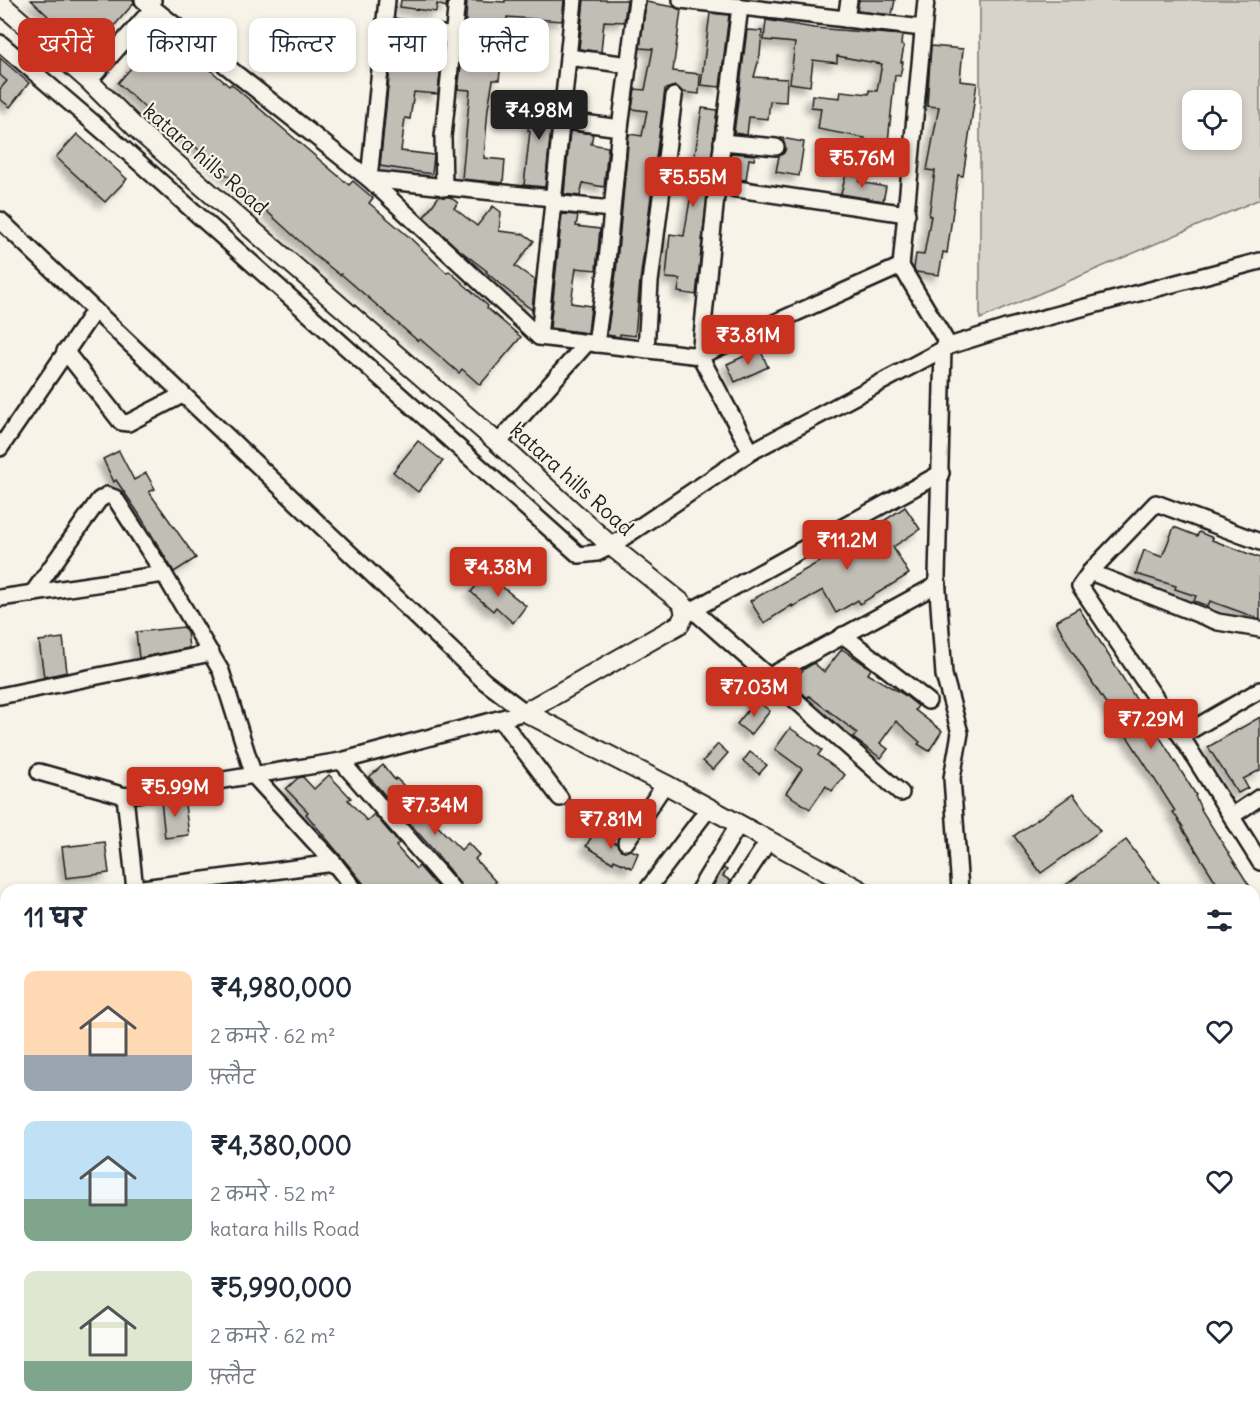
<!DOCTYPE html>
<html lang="hi">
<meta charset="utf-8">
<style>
:root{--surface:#fff;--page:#f2f2f3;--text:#1f2937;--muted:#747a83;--accent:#c8321e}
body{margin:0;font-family:Delius,"Playpen Sans Deva",sans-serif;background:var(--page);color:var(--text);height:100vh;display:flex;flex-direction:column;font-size:22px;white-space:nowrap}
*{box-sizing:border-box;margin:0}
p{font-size:20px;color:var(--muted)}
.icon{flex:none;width:33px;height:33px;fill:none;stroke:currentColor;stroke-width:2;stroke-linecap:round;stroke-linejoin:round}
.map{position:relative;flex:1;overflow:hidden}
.sheet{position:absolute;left:0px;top:884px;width:1260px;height:536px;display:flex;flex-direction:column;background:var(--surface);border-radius:18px 18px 0 0;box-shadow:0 3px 9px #0003}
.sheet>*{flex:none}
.banner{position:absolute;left:18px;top:18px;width:600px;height:54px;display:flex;gap:12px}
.buttons{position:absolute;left:1182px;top:90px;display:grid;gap:12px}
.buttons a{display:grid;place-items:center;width:60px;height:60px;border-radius:12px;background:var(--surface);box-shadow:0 3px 9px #0003;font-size:30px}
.price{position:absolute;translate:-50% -51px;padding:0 14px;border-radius:6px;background:var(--accent);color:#fff;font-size:20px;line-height:39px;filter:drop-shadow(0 2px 3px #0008)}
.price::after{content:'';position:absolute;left:50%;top:36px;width:18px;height:14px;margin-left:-9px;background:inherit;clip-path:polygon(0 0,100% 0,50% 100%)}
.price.on{background:#222;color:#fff}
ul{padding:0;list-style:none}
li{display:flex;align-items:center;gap:18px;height:150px;padding:0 24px}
li span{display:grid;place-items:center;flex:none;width:168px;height:120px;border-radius:12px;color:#555}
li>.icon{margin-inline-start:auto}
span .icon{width:72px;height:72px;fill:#fffc;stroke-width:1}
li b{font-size:26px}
h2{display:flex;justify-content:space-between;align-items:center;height:72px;padding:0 24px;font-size:26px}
.pill{padding:0 21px;border-radius:12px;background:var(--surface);box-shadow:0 3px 9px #0003;font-size:21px;line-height:54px}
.pill.on{background:var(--accent);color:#fff}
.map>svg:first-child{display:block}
.green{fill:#d7d3cb;stroke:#7a7874;stroke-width:1.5;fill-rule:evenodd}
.building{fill:#c0beb5;stroke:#1c1c1c;stroke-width:1.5;filter:url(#shadow)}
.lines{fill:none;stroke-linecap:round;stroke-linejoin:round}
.minor-casing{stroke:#1c1c1c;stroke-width:20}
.major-casing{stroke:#1c1c1c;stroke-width:22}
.minor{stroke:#f7f3e8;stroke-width:15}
.major{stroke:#f7f3e8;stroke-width:18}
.labels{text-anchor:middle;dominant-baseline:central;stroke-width:4.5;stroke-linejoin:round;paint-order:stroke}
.street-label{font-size:21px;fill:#1c1c1c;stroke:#f7f3e8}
</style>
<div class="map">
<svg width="1260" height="1418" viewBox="0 0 1260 1418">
<defs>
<filter id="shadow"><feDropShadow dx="-5.5" dy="5.5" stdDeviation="3" flood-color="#0004"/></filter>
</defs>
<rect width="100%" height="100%" fill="#f7f3e8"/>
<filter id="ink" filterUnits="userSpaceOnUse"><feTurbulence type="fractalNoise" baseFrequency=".0167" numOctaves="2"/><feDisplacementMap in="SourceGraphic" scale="12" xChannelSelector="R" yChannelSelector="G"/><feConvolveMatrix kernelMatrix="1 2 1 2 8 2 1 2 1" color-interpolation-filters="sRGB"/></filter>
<g filter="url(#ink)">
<path class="green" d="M980,0H1260V199L980,319ZM1192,100H1232V140H1192Z"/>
<g class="building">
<path d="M31,0H133L134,3L114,26L110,22L80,55L63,39L66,36L46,18L48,16Z"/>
<path d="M401,0H447L446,7L437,4L436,12L400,7Z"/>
<path d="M467,0L505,2V0H564L562,21L507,17L499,80H493L488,109L484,158L505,160L503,183L462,179L470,90L458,89L465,37Z"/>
<path d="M584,0H627L624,22L604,21L601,52L579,49Z"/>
<path d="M859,0H895L892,15L857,11Z"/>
<path d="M646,2L674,7L681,10L673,71L700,74L699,94L683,92L675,86L665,89L640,281L635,336L620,334V337L607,335L616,273L629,134L642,136L647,111L632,109L635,89L645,90L653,49L640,48Z"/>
<path d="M710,13L729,15L720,87L701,85Z"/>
<path d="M766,20L814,28L902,35L901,45L904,46L901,62H903L900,76L895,75L887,152L863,148L865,138L818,129L821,108L811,107L812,95L840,98L841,91L869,94V90L877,91L882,64L837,56V63L813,60L810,86L790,83L795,43L764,40Z"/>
<path d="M164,30L229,86L231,84L349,185L353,181L373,198L369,203L408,236L447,273L449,271L467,287L488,306L487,308L521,337L480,385L462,369L459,373L420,339L418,341L341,274L340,275L318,258L204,154L181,135L179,137L158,120L118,83Z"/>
<path d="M747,30L762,31L760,55L754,77L787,79L786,102L770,101L768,119L749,117L747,135L734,133Z"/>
<path d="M395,37L420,41L419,53L442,55L438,94L414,92L410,119L405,118L401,151L434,155L432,174L380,166L391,58Z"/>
<path d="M931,46L963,49L960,81L977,83L963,176L958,175L947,253L943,252L939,275L916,272L914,269L916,254L924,255L931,216H929L935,171L927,170L939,107L927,106Z"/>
<path d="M0,58L29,83L10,107L0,99V89L7,81L0,75Z"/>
<path d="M531,96L554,99L545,187L524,185L530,131H528Z"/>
<path d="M702,108L717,110L696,295L678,292L680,279L666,278L670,234L684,236L692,188L672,186L676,159L694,161Z"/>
<path d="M570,131L593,134L591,144L608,147L604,187L583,183L580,196L564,194Z"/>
<path d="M77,134L127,179L105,202L56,157Z"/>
<path d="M781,138L804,142L799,176L776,172L779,156L784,153L786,148Z"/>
<path d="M731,153L755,155L754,160L749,159L746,180L728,178Z"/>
<path d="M846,174L860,177L859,182L886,187L883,201L841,194Z"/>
<path d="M439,196L450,197L458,203L454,208L477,226L493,206L501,212L499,231L524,234L534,241L515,266L535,280L532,310L502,286L486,272L487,271L457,248L424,217Z"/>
<path d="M562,214L578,215L576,226L600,229L596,270L576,268L571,303L591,306L588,333L550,328Z"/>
<path d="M760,349L768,367L735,382L727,364Z"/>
<path d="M418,441L443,461L418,492L393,472Z"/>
<path d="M119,451L134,480L146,473L155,489L149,492L196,558L174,572L139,514L116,480L114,482L103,459Z"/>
<path d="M905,507L920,529L893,547L909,574L860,604L858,600L836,613L823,590L792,607V605L764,623L750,601L826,558L825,557L854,538L855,540Z"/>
<path d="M1174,527L1197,536L1199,532L1213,538L1212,540L1260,558V619L1210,601L1208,606L1194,601L1196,596L1175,589L1176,586L1136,574L1144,550L1162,557Z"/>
<path d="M486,574L526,606L513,623L496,607L493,611L471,592Z"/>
<path d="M1079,608L1196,795L1195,796L1202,811L1252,890H1221L1182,828L1183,827L1173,812L1175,811L1071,649L1056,621Z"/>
<path d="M184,627L187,632L189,648L139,658L136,632Z"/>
<path d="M63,638L67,672L44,677L39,641Z"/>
<path d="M842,649L871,669L868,674L903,694L918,706L915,710L942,731L929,751L918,744L920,742L896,721L880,743L888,749L881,758L853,738L857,733L809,696L808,698L791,683L804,669L814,663L824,672Z"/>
<path d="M756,700L770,711L751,735L737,724Z"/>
<path d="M1260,717V770L1243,779L1248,788L1238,793L1208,747Z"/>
<path d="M790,728L822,750L818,755L845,775L832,791L826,786L810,809L786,793L802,769L775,749Z"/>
<path d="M718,744L728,753L713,770L703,761Z"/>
<path d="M750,752L767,765L759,774L743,761Z"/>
<path d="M383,765L395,780L396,778L407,789L404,792L461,850L468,843L479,855L475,859L496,882L488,890H463L460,884L434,851L369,777Z"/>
<path d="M329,775L351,798L348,800L367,821L374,814L399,843L396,846L416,869L419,866L440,890H365L364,884L306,814L308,812L286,789L298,778L303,777L314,789Z"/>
<path d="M1073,794L1100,831L1041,873L1014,836Z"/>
<path d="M184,797L189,835L165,838L161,800Z"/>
<path d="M595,831L617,844L621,850H631L638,853L632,868L614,860L613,863L586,846Z"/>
<path d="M1126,840L1159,883L1151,890H1059Z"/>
<path d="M105,842L109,873L66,878L62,847Z"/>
<path d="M723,868L727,870L723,876L731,881L726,890H715L712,888Z"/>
</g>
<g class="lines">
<defs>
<g id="minor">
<path d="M143,0L369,179L539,337L700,356L901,266"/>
<path d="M387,0L369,179L552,198"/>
<path d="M681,0L923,28"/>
<path d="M740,7L717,186L700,356L751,452"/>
<path d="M846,19L849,0"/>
<path d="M384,26L455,36"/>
<path d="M0,43L125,150L579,555L597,553L611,546L751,452L949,346L901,266L926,0"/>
<path d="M568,57L629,65"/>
<path d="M89,81L152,9L153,0"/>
<path d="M561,120L620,128"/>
<path d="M722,142L776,147"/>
<path d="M841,155L910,165"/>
<path d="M717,186L907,214"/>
<path d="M444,188L443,137L457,0"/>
<path d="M552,203L611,209"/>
<path d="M0,220L484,681L525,712"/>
<path d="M539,337L574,0"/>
<path d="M596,344L606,272L620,128L637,0"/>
<path d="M949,346L1006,328L1260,261"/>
<path d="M943,349L937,577L944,675L960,733L952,778L960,890"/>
<path d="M646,350L650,282L674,96"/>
<path d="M65,351L121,422L128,423L182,395"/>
<path d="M498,443L586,344"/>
<path d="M0,448L94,311"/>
<path d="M1260,542L1156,503L1090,572L1080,586L1181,736L1260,862"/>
<path d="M1090,572L1218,622L1260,629"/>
<path d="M32,594L99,500L107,495L115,498L164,574L221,671L254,776L334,863L355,890"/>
<path d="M0,598L164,574"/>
<path d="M693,610L901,793"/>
<path d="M685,614L941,473"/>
<path d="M843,635L928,701"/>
<path d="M768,677L938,584"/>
<path d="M0,696L211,653"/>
<path d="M500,719L560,798"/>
<path d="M1181,736L1260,690"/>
<path d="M341,761L453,890"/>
<path d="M39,772L125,796"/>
<path d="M1232,816L1260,797"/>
<path d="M626,842L665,784"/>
<path d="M135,889L334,863"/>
<path d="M135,890L125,796L341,761L525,712"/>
<path d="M647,890L709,808"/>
<path d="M699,890L739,824"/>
<path d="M736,890L769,840"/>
<path d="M1254,1115L1260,1118"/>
<path d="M1254,1284L1260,1274"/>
<path d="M1254,1399L1260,1397"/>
<path d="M23,1413V1418"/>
<path d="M183,1413V1418"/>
<path d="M955,1418L956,1413"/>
<path d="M1010,1418V1413"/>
<path d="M1175,1418L1196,1413"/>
</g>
<g id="major">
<path d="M0,3L89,81L141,133L498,443L611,546L682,603L685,614L680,624L525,712"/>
<path d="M525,712L665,784L860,890"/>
<path d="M1068,1413L1069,1418"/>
</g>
</defs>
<use href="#minor" class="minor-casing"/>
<use href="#major" class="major-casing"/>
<use href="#minor" class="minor"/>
<use href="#major" class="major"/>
</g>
</g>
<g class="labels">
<g class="street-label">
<text transform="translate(206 159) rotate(41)">katara hills Road</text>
<text transform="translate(572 479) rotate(42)">katara hills Road</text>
</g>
</g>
</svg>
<div class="buttons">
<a><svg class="icon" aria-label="locate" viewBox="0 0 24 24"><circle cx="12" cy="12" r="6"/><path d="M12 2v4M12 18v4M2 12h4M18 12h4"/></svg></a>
</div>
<b class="price on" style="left:539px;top:141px">₹4.98M</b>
<b class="price" style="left:862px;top:189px">₹5.76M</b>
<b class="price" style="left:693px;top:208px">₹5.55M</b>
<b class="price" style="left:748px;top:366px">₹3.81M</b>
<b class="price" style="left:847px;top:571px">₹11.2M</b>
<b class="price" style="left:498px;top:598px">₹4.38M</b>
<b class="price" style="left:754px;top:718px">₹7.03M</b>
<b class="price" style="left:1151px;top:750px">₹7.29M</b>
<b class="price" style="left:175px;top:818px">₹5.99M</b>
<b class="price" style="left:435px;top:836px">₹7.34M</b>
<b class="price" style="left:611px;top:850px">₹7.81M</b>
<div class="banner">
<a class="pill on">खरीदें</a>
<a class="pill">किराया</a>
<a class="pill">फ़िल्टर</a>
<a class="pill">नया</a>
<a class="pill">फ़्लैट</a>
</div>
<section class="sheet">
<h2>11 घर<svg class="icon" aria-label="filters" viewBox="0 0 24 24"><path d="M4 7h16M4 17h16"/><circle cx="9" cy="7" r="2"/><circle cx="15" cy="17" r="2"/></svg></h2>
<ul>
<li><span style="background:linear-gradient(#ffd9b3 70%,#9aa5b1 0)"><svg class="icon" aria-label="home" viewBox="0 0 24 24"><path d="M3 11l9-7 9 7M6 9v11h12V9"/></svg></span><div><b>₹4,980,000</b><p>2 कमरे · 62 m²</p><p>फ़्लैट</p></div><svg class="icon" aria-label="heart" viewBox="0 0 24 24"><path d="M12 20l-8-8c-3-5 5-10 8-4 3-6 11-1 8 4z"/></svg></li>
<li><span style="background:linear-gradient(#bfe0f5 65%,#7fa58c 0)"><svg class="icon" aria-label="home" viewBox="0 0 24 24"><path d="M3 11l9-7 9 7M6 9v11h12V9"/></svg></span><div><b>₹4,380,000</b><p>2 कमरे · 52 m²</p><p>katara hills Road</p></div><svg class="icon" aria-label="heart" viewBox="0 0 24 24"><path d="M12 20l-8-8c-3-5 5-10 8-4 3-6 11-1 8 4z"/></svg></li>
<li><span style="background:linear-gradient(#dfe7d0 75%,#7fa58c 0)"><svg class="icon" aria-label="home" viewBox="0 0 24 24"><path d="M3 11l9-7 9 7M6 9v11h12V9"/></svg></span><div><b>₹5,990,000</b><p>2 कमरे · 62 m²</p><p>फ़्लैट</p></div><svg class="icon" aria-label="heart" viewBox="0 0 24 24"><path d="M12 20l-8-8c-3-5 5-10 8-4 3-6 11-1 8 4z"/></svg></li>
</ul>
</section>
</div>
